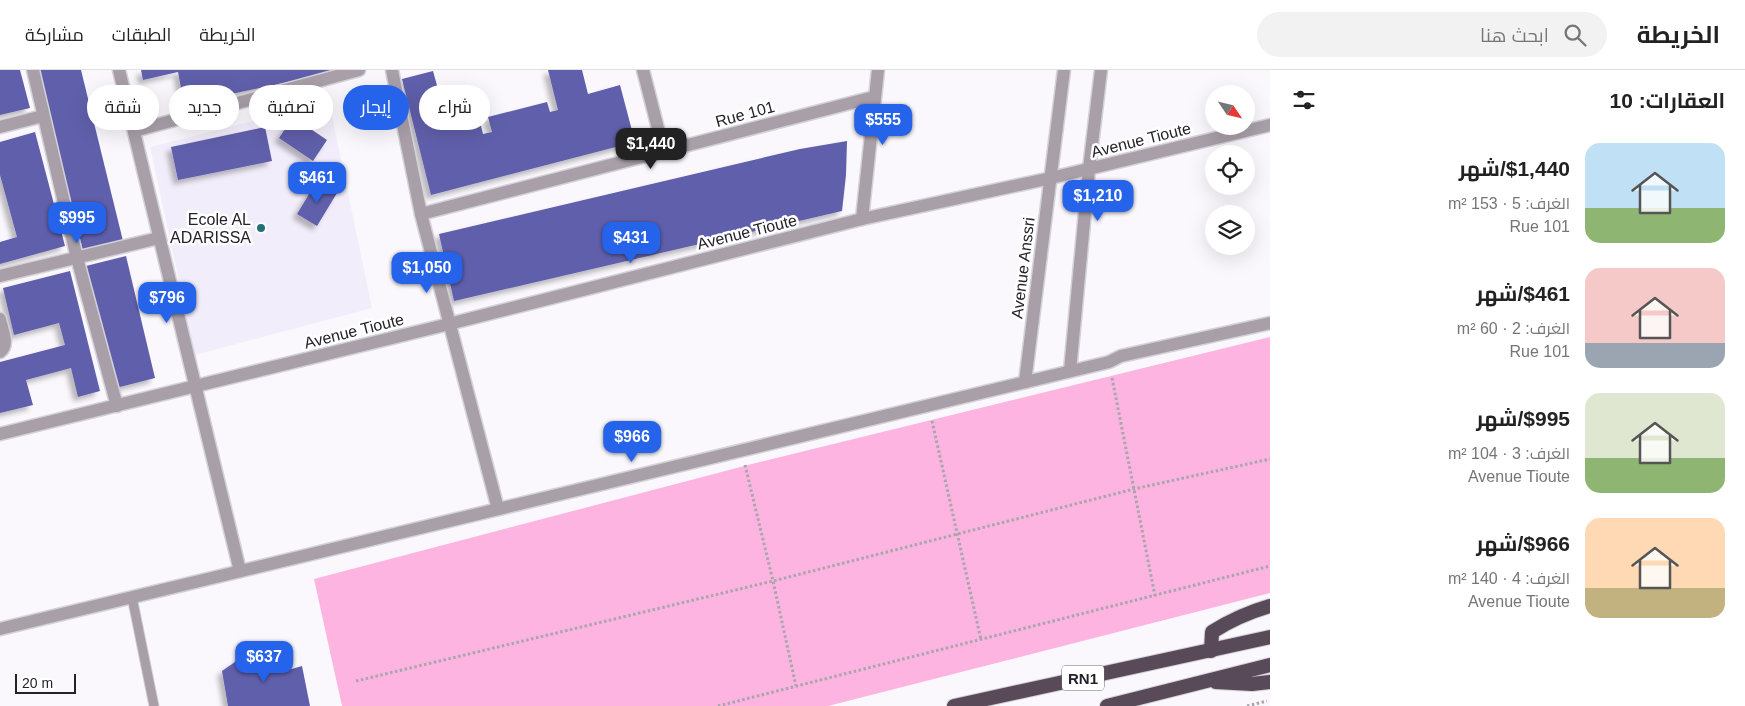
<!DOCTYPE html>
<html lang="ar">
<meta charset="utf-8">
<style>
:root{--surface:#fff;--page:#f2f2f2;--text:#222;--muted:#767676;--line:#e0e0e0;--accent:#2563eb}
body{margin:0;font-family:Arial,Cairo,sans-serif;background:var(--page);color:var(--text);direction:rtl;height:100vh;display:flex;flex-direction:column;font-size:19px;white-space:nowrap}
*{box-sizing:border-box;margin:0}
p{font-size:16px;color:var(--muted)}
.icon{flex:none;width:28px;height:28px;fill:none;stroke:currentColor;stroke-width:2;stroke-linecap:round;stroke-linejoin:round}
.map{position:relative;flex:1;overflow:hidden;direction:ltr}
.sheet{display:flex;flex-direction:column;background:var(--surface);width:475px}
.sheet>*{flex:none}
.guide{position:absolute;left:15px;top:15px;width:475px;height:45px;direction:rtl;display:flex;gap:10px}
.needle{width:32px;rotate:125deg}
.fabs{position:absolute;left:1205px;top:15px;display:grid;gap:10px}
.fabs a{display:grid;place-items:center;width:50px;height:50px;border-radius:50%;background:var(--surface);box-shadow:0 5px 20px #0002;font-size:25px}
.scale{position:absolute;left:15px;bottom:12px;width:61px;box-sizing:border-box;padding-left:5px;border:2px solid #25222b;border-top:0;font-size:14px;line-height:18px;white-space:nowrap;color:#25222b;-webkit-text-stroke:4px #fff;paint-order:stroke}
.price{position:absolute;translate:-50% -42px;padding:0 11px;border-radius:10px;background:var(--accent);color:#fff;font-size:16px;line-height:32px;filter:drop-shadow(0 1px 2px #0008)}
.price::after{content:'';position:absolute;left:50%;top:30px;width:15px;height:11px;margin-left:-8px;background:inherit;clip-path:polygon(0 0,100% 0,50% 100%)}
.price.on{background:#222;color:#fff}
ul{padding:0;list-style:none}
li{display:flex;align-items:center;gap:15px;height:125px;padding:0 20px}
li span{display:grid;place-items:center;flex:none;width:140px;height:100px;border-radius:15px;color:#555}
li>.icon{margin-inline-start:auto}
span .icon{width:60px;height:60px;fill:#fffc;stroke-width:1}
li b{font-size:21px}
h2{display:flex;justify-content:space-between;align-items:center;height:60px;padding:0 20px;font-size:21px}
.pill{padding:0 18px;border-radius:22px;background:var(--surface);box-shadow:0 5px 20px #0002;font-size:18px;line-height:45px}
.pill.on{background:var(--accent);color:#fff}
header{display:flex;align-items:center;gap:30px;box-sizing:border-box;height:70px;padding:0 25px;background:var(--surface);border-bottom:1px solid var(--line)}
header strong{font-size:24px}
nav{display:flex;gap:28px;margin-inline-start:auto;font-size:18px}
.search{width:350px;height:45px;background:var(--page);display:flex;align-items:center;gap:12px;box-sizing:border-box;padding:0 18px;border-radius:28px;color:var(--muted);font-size:19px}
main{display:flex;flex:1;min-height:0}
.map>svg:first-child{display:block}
.built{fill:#f2edfa}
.green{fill:#fdb4e0}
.building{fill:#605eab;filter:url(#shadow)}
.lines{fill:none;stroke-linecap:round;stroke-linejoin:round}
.service-casing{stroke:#d4d1d7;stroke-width:11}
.minor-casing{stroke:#d4d1d7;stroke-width:15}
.trunk-casing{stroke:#d4d1d7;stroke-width:16}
.path{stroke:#a8a5ac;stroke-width:3;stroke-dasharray:2.5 2.5;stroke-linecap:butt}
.service{stroke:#a89fa9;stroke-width:9}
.minor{stroke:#a89fa9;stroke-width:12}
.trunk{stroke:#594a5a;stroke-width:14}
.poi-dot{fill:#256f76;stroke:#fff;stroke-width:2}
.labels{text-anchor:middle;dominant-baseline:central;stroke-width:5;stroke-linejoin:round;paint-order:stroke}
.shield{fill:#fff;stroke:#66646b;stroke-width:1}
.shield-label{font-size:15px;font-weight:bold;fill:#25222b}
.street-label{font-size:16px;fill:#25222b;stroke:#fff}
.poi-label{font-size:16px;fill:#25222b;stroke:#fff;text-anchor:end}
</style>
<header>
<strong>الخريطة</strong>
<div class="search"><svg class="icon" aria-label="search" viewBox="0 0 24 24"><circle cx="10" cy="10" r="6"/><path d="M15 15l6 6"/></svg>ابحث هنا</div>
<nav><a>الخريطة</a><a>الطبقات</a><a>مشاركة</a></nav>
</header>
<main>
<section class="sheet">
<h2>العقارات: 10<svg class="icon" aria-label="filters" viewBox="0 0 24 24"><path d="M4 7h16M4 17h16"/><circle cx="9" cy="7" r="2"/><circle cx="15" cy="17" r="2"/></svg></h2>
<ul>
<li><span style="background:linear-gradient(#bfe0f5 65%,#8fb573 0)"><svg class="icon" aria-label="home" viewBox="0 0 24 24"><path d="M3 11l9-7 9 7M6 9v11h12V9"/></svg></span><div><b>$1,440/شهر</b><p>الغرف: 5 · 153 m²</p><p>Rue 101</p></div></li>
<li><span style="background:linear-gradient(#f6c9c9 75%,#9aa5b1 0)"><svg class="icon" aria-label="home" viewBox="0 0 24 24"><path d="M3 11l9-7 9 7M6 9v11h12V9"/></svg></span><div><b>$461/شهر</b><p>الغرف: 2 · 60 m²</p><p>Rue 101</p></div></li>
<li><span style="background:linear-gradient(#dfe7d0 65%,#8fb573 0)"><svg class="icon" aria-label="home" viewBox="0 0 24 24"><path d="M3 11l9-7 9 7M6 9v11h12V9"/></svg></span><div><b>$995/شهر</b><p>الغرف: 3 · 104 m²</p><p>Avenue Tioute</p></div></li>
<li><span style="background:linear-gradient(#ffd9b3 70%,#c2b280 0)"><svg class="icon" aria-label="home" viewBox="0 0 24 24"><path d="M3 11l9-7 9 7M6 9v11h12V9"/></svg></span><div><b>$966/شهر</b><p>الغرف: 4 · 140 m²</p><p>Avenue Tioute</p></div></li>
</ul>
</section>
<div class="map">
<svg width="1270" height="636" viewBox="0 0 1270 636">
<defs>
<filter id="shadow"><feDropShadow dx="-4.5" dy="4.5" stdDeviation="2.5" flood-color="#0004"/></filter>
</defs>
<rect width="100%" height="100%" fill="#faf8fd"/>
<path class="built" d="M329,32L372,238L195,285L150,77Z"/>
<path class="green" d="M1270,267V523L828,636H342L314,509L752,394Z"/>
<g class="building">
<path d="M0,0H20L30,38L0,45Z"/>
<path d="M39,0H81L123,171L83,181Z"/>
<path d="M141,0H339V1L184,34L178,2L143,10Z"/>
<path d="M548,0H582L588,24L620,15L635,72L431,125L402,9L433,1L441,30L473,22L483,64L492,62L488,47L547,32L550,42L558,40Z"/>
<path d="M293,47L327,70L313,91L279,68Z"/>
<path d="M265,57L272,91L178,110L171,77Z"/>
<path d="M35,62L65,176L0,194V172L17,167L0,105V72Z"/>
<path d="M847,71L846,105L842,141L454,231L439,164L800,79Z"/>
<path d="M317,111L337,123L317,156L297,144Z"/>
<path d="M126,186L155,308L116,318L86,196Z"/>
<path d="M70,201L100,321L78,327L71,298L26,310L33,335L0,343V292L65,275L59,253L14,265L3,218Z"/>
<path d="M267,577L278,603L302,596L310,636H228L222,601L248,583Z"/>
</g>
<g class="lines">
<defs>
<path id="service" d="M132,527L154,636"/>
<g id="minor">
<path d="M33,0L77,188L117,336"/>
<path d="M119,0L240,501"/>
<path d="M392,0L421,144L498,439"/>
<path d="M643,0L664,82"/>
<path d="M0,57L43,46"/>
<path d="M134,61L359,0"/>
<path d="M421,144L874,27"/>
<path d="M862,149L878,0"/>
<path d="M0,206L159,168"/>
<path d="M0,249C2,260 10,275 0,282"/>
<path d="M1070,301L1089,99L1101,0"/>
<path d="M1025,312L1064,0"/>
<path d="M0,364L449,254L862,149L1051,108L1270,55"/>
<path d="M0,559C370,470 739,381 1109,292L1121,286L1270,253"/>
</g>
<g id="trunk">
<path d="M1211,581L1212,562C1231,550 1249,542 1270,536"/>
<path d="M1216,612L1252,614L1270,612"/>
<path d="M954,636L1270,567"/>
<path d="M1107,636L1270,595"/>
</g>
</defs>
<use href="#service" class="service-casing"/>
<use href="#minor" class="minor-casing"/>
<use href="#trunk" class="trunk-casing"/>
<g class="path">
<path d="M1112,308L1155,526"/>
<path d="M932,351L981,570"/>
<path d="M745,395L773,511L796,616"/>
<path d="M356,611L773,511L1134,419L1270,389"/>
<path d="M718,636L1270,496"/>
<path d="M1247,636L1267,631"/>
</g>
<use href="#service" class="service"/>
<use href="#minor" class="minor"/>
<use href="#trunk" class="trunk"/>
</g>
<circle class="poi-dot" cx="261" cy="158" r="5"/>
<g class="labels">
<rect class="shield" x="1062" y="595.5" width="42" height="25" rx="4"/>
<g class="shield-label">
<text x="1083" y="608">RN1</text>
</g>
<g class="street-label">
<text transform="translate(745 44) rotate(-15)">Rue 101</text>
<text transform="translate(1141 70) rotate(-14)">Avenue Tioute</text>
<text transform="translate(747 162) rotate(-14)">Avenue Tioute</text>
<text transform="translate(1023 198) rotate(-83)">Avenue Anssri</text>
<text transform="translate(354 261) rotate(-14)">Avenue Tioute</text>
</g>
<g class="poi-label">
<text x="251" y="149">Ecole AL<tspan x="251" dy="18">ADARISSA</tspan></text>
</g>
</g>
</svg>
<div class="fabs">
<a><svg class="needle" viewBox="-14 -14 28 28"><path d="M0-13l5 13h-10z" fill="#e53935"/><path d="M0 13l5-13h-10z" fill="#767676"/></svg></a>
<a><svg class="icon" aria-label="locate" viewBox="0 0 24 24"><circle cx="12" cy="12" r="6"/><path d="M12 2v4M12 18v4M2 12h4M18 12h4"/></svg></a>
<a><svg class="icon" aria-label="layers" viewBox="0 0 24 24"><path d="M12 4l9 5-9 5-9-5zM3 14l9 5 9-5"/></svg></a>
</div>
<div class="scale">20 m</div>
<b class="price" style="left:883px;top:76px">$555</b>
<b class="price on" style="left:651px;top:100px">$1,440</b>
<b class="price" style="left:317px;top:134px">$461</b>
<b class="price" style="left:1098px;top:152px">$1,210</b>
<b class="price" style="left:77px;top:174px">$995</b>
<b class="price" style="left:631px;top:194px">$431</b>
<b class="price" style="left:427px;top:224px">$1,050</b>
<b class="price" style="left:167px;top:254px">$796</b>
<b class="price" style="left:632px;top:393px">$966</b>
<b class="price" style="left:264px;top:613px">$637</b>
<div class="guide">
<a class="pill">شراء</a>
<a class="pill on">إيجار</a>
<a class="pill">تصفية</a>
<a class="pill">جديد</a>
<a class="pill">شقة</a>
</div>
</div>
</main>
